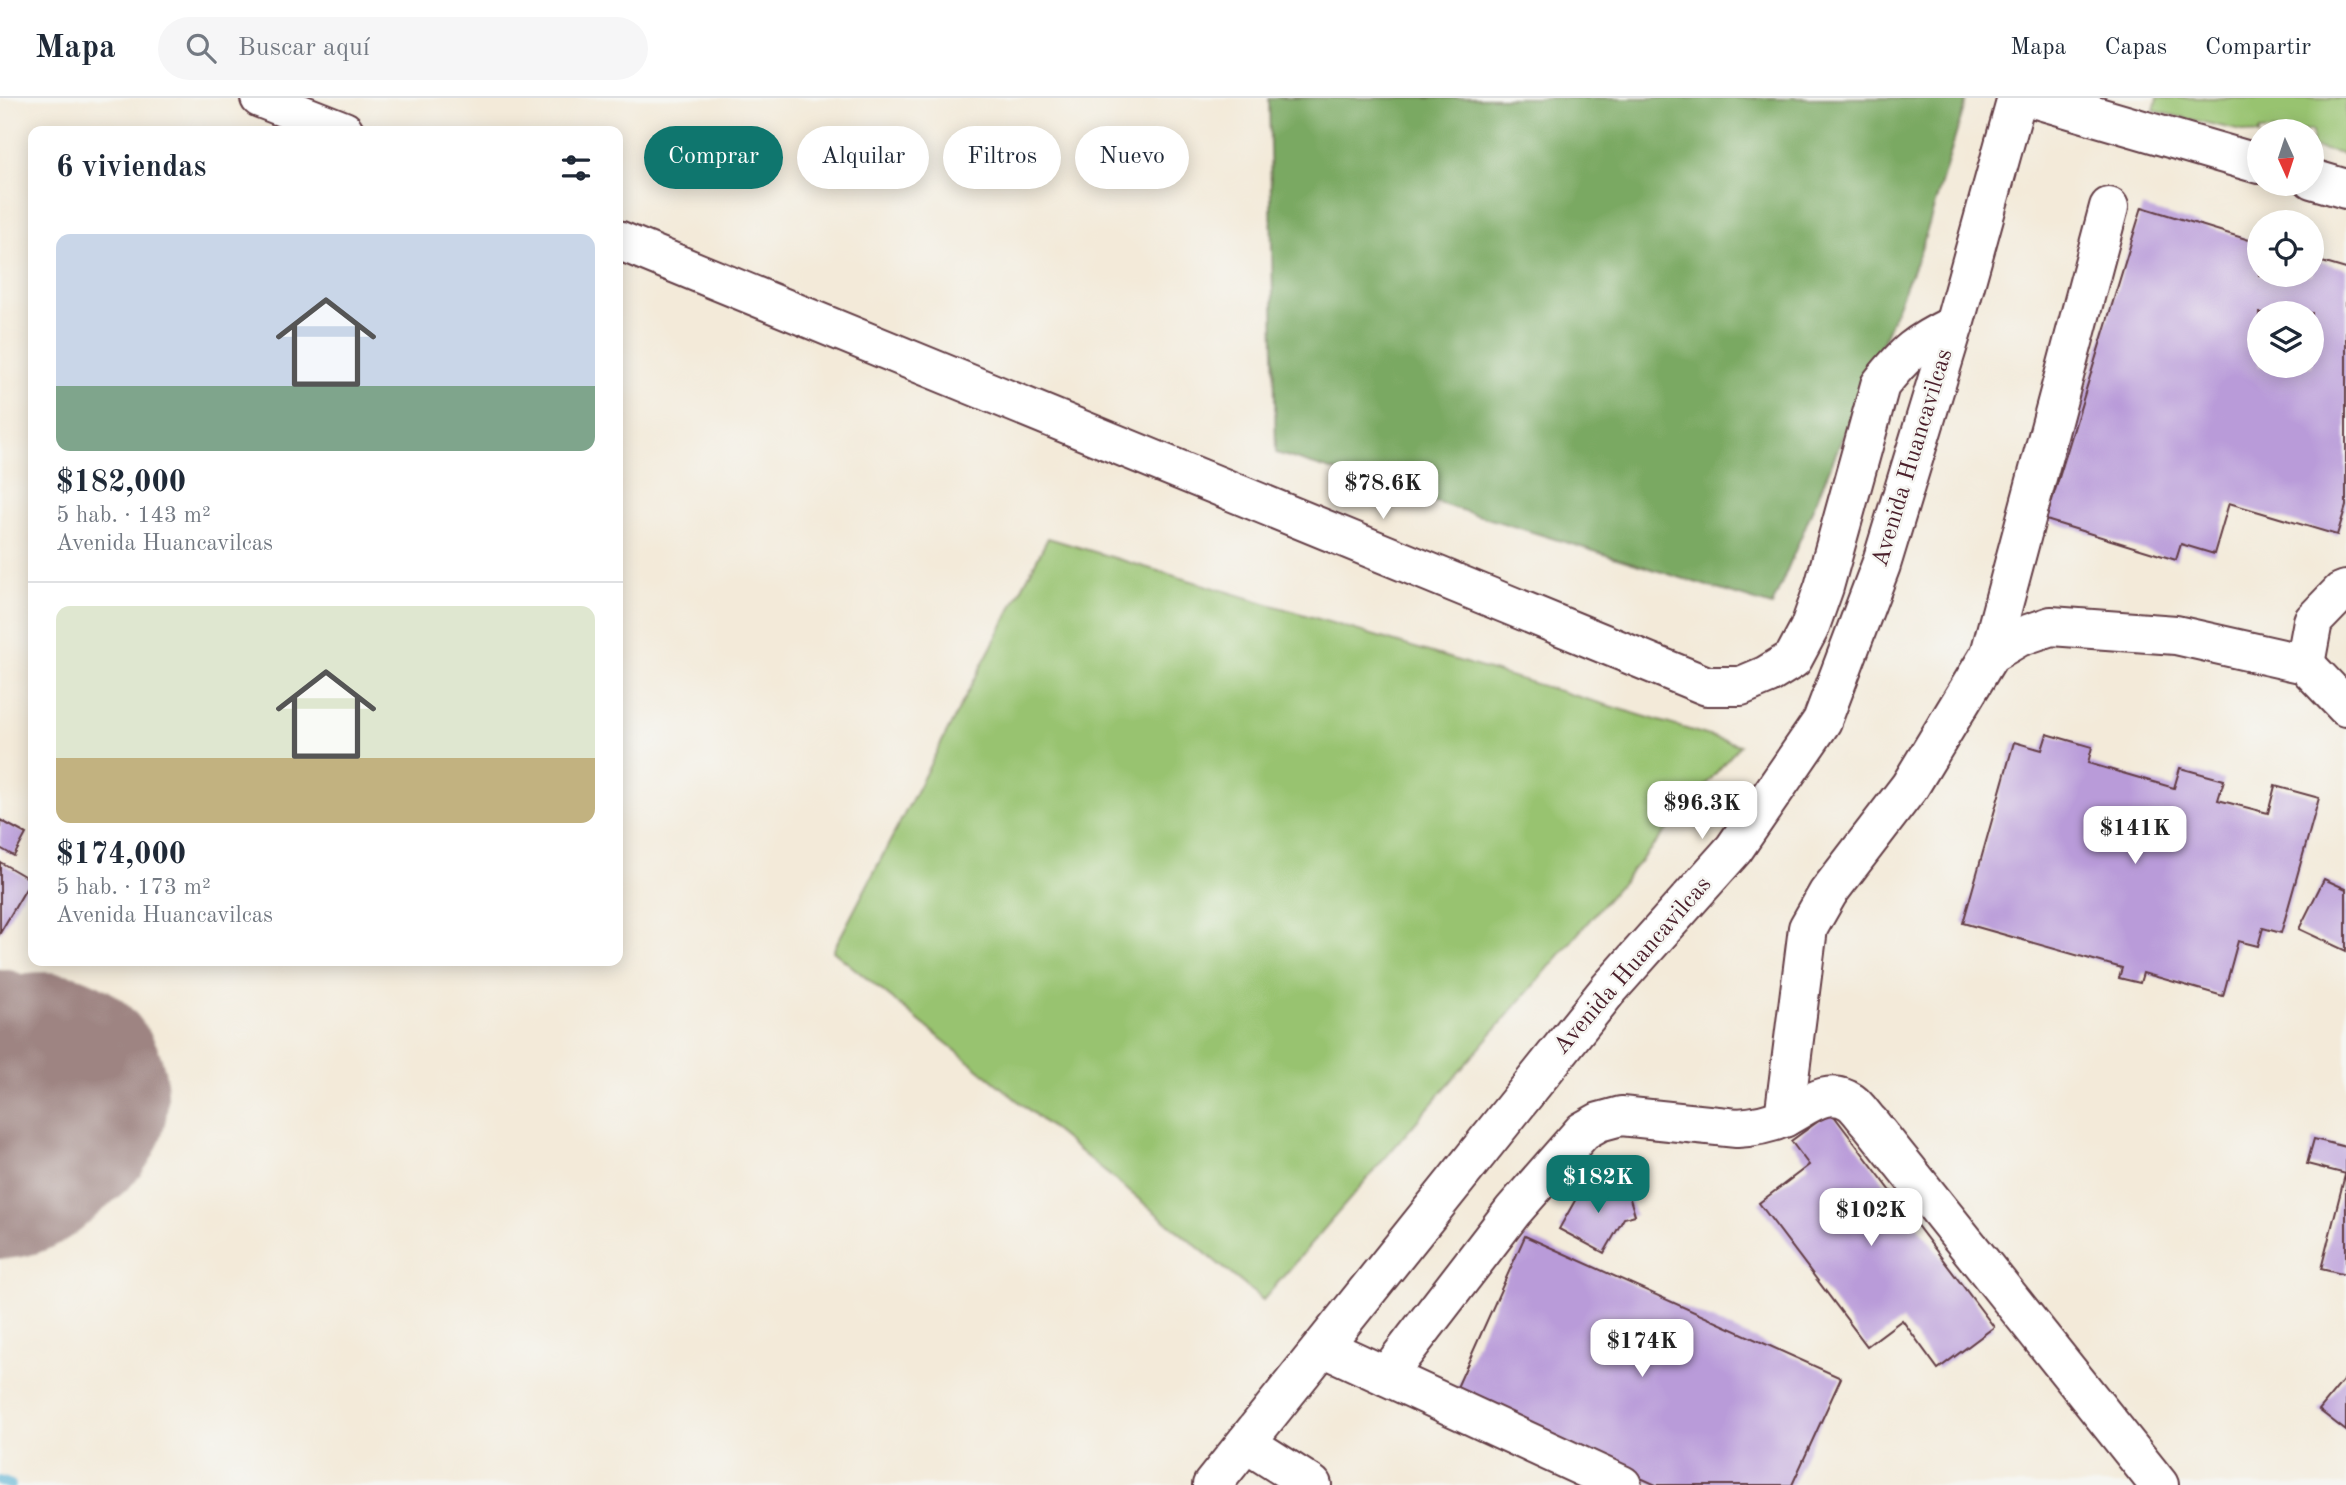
<!DOCTYPE html>
<html lang="es">
<meta charset="utf-8">
<style>
:root{--surface:#fff;--page:#f6f6f7;--text:#1f2937;--muted:#747a83;--line:#e0e1e3;--accent:#0f766e}
body{margin:0;font-family:"Old Standard TT",serif;background:var(--page);color:var(--text);height:100vh;display:flex;flex-direction:column;font-size:26px;white-space:nowrap}
*{box-sizing:border-box;margin:0}
p{font-size:23px;color:var(--muted)}
.icon{flex:none;width:38px;height:38px;fill:none;stroke:currentColor;stroke-width:2;stroke-linecap:round;stroke-linejoin:round}
.map{position:relative;flex:1;overflow:hidden}
.side{position:absolute;left:28px;top:28px;width:595px;height:840px;display:flex;flex-direction:column;background:var(--surface);border-radius:14px;box-shadow:0 4px 18px #0003}
.side>*{flex:none}
.hud{position:absolute;left:644px;top:28px;width:665px;height:63px;display:flex;gap:14px}
.needle{width:46px;rotate:177deg}
.buttons{position:absolute;left:2247px;top:21px;display:grid;gap:14px}
.buttons a{display:grid;place-items:center;width:77px;height:77px;border-radius:50%;background:var(--surface);box-shadow:0 4px 18px #0003;font-size:35px}
.price{position:absolute;translate:-50% -60px;padding:0 16px;border-radius:14px;background:#fff;color:#222;font-size:23px;line-height:46px;filter:drop-shadow(0 2px 4px #0008)}
.price::after{content:'';position:absolute;left:50%;top:42px;width:21px;height:16px;margin-left:-10px;background:inherit;clip-path:polygon(0 0,100% 0,50% 100%)}
.price.current{background:var(--accent);color:#fff}
ul{padding:0;list-style:none}
li{display:grid;align-content:center;gap:14px;height:371px;padding:0 28px}
li+li{border-top:2px solid var(--line)}
li span{display:grid;place-items:center;height:217px;border-radius:14px;color:#555}
li>.icon{margin-inline-start:auto}
span .icon{width:126px;height:126px;fill:#fffc;stroke-width:1}
li b{font-size:30px}
h2{display:flex;justify-content:space-between;align-items:center;height:84px;padding:0 28px;font-size:30px}
.chip{padding:0 24px;border-radius:32px;background:var(--surface);box-shadow:0 4px 18px #0003;font-size:24px;line-height:63px}
.chip.current{background:var(--accent);color:#fff}
header{display:flex;align-items:center;gap:42px;box-sizing:border-box;height:98px;padding:0 35px;background:var(--surface);border-bottom:2px solid var(--line)}
header strong{font-size:33px}
nav{display:flex;gap:38px;margin-inline-start:auto;font-size:24px}
.search{width:490px;height:63px;background:var(--page);display:flex;align-items:center;gap:18px;box-sizing:border-box;padding:0 24px;border-radius:38px;color:var(--muted);font-size:26px}
.map>svg:first-child{display:block}
.green{fill:#98c370;stroke:#71714e;stroke-width:2}
.forest{fill:#7aa962;stroke:#626446;stroke-width:2}
.lines{fill:none;stroke-linecap:round;stroke-linejoin:round}
.stream{stroke:#54afd2;stroke-width:10}
.taxiway{stroke:#9e8482;stroke-width:100}
.runway{stroke:#9e8482;stroke-width:250}
.building{fill:#b99bd9;fill-rule:evenodd}
.minor-casing{stroke:#633d45;stroke-width:42}
.minor{stroke:#fff;stroke-width:38}
.labels{text-anchor:middle;dominant-baseline:central;stroke-width:5;stroke-linejoin:round;paint-order:stroke}
.street-label{font-size:24px;fill:#4a1f2b;stroke:#f6f6f2}
</style>
<header>
<strong>Mapa</strong>
<div class="search"><svg class="icon" aria-label="search" viewBox="0 0 24 24"><circle cx="10" cy="10" r="6"/><path d="M15 15l6 6"/></svg>Buscar aquí</div>
<nav><a>Mapa</a><a>Capas</a><a>Compartir</a></nav>
</header>
<div class="map">
<svg width="2346" height="1387" viewBox="0 0 2346 1387">
<rect width="100%" height="100%" fill="#f6f6f2"/>
<filter id="ink" filterUnits="userSpaceOnUse"><feTurbulence type="fractalNoise" baseFrequency=".0143" numOctaves="2"/><feDisplacementMap in="SourceGraphic" scale="14" xChannelSelector="R" yChannelSelector="G"/><feConvolveMatrix kernelMatrix="1 2 1 2 8 2 1 2 1" color-interpolation-filters="sRGB"/></filter>
<filter id="wash" filterUnits="userSpaceOnUse"><feTurbulence type="fractalNoise" baseFrequency=".00686" numOctaves="4" result="noise"/><feDisplacementMap in="SourceGraphic" scale="28" xChannelSelector="R" yChannelSelector="G"/><feGaussianBlur stdDeviation="1.57" result="paint"/><feColorMatrix in="noise" values="0 0 0 0 0 0 0 0 0 0 0 0 0 0 0 0 0 1.4 0 .05"/><feComposite in="paint" operator="in"/></filter>
<g filter="url(#wash)">
<rect width="100%" height="100%" fill="#f3ead9"/>
<g class="green">
<path d="M2157,0H2346V57L2312,49V33H2259V37L2154,13Z"/>
<path d="M1048,440L1740,647L1263,1202L833,853Z"/>
</g>
<path class="forest" d="M1269,0H1967L1921,152L1772,508L1276,355Z"/>
<g class="lines">
<path class="stream" d="M0,1383L11,1387"/>
<path class="taxiway" d="M0,921L52,961L43,999"/>
<path class="runway" d="M0,1036L43,999"/>
</g>
<g id="blocks">
<g class="building">
<path d="M2142,109L2259,145V177H2312V161L2346,171V408L2337,437L2229,405L2214,456L2181,446L2176,462L2046,422ZM2259,215H2312V268H2259Z"/>
<path d="M2047,636L2092,649L2088,665L2174,690L2180,670L2224,682L2218,702L2268,715L2275,688L2319,700L2281,835L2263,830L2258,848L2238,843L2223,898L2143,875L2140,885L2119,880L2122,870L1963,825L2014,644L2042,652Z"/>
<path d="M0,722L26,736L14,758L0,750Z"/>
<path d="M0,764L31,782L0,835Z"/>
<path d="M2324,781L2346,791V853L2299,831Z"/>
<path d="M1831,1014L1994,1229L1938,1271L1902,1222L1867,1248L1759,1105L1809,1067L1791,1043Z"/>
<path d="M2314,1041L2346,1049V1076L2307,1066Z"/>
<path d="M2345,1077H2346V1177L2321,1171Z"/>
<path d="M1586,1083L1615,1091L1626,1088L1635,1117L1624,1120L1604,1155L1559,1131Z"/>
<path d="M1525,1138L1841,1280L1792,1387H1656L1454,1296Z"/>
<path d="M2346,1279V1333L2319,1312Z"/>
</g>
</g>
</g>
<g filter="url(#ink)">
<use href="#blocks" fill-opacity="0" stroke="#633d45" stroke-width="2"/>
<g class="lines">
<defs>
<g id="minor">
<path d="M260,0L344,33"/>
<path d="M2033,0L2259,66"/>
<path d="M2312,81L2346,91"/>
<path d="M618,142L1707,588H1741L1767,577L1793,561L1809,531L1824,489L1880,287C1906,254 1917,245 1954,227"/>
<path d="M1990,556L2109,109"/>
<path d="M2305,566L2313,523L2341,494L2346,492"/>
<path d="M1784,1020L1808,830L1828,795L1910,688L1990,556L2019,539L2051,528L2176,537L2305,566L2346,609"/>
<path d="M1323,1249L1622,1387"/>
<path d="M1386,1278L1513,1113L1583,1033L1599,1024L1621,1018L1737,1030C1753,1029 1770,1026 1785,1019C1805,1009 1828,988 1851,1004C1858,1009 1864,1019 1870,1025L2159,1387"/>
<path d="M1246,1345L1312,1387"/>
<path d="M1212,1387L1608,892L1734,751L1822,623L1881,467L1954,227L2017,0"/>
</g>
</defs>
<use href="#minor" class="minor-casing"/>
<use href="#minor" class="minor"/>
</g>
</g>
<g class="labels">
<g class="street-label">
<text transform="translate(1913 360) rotate(-73)">Avenida Huancavilcas</text>
<text transform="translate(1633 868) rotate(-49)">Avenida Huancavilcas</text>
</g>
</g>
</svg>
<div class="buttons">
<a><svg class="needle" viewBox="-14 -14 28 28"><path d="M0-13l5 13h-10z" fill="#e53935"/><path d="M0 13l5-13h-10z" fill="#747a83"/></svg></a>
<a><svg class="icon" aria-label="locate" viewBox="0 0 24 24"><circle cx="12" cy="12" r="6"/><path d="M12 2v4M12 18v4M2 12h4M18 12h4"/></svg></a>
<a><svg class="icon" aria-label="layers" viewBox="0 0 24 24"><path d="M12 4l9 5-9 5-9-5zM3 14l9 5 9-5"/></svg></a>
</div>
<b class="price" style="left:1383px;top:423px">$78.6K</b>
<b class="price" style="left:1702px;top:743px">$96.3K</b>
<b class="price" style="left:2135px;top:768px">$141K</b>
<b class="price current" style="left:1598px;top:1117px">$182K</b>
<b class="price" style="left:1871px;top:1150px">$102K</b>
<b class="price" style="left:1642px;top:1281px">$174K</b>
<div class="hud">
<a class="chip current">Comprar</a>
<a class="chip">Alquilar</a>
<a class="chip">Filtros</a>
<a class="chip">Nuevo</a>
</div>
<section class="side">
<h2>6 viviendas<svg class="icon" aria-label="filters" viewBox="0 0 24 24"><path d="M4 7h16M4 17h16"/><circle cx="9" cy="7" r="2"/><circle cx="15" cy="17" r="2"/></svg></h2>
<ul>
<li><span style="background:linear-gradient(#c9d6e8 70%,#7fa58c 0)"><svg class="icon" aria-label="home" viewBox="0 0 24 24"><path d="M3 11l9-7 9 7M6 9v11h12V9"/></svg></span><div><b>$182,000</b><p>5 hab. · 143 m²</p><p>Avenida Huancavilcas</p></div></li>
<li><span style="background:linear-gradient(#dfe7d0 70%,#c2b280 0)"><svg class="icon" aria-label="home" viewBox="0 0 24 24"><path d="M3 11l9-7 9 7M6 9v11h12V9"/></svg></span><div><b>$174,000</b><p>5 hab. · 173 m²</p><p>Avenida Huancavilcas</p></div></li>
</ul>
</section>
</div>
